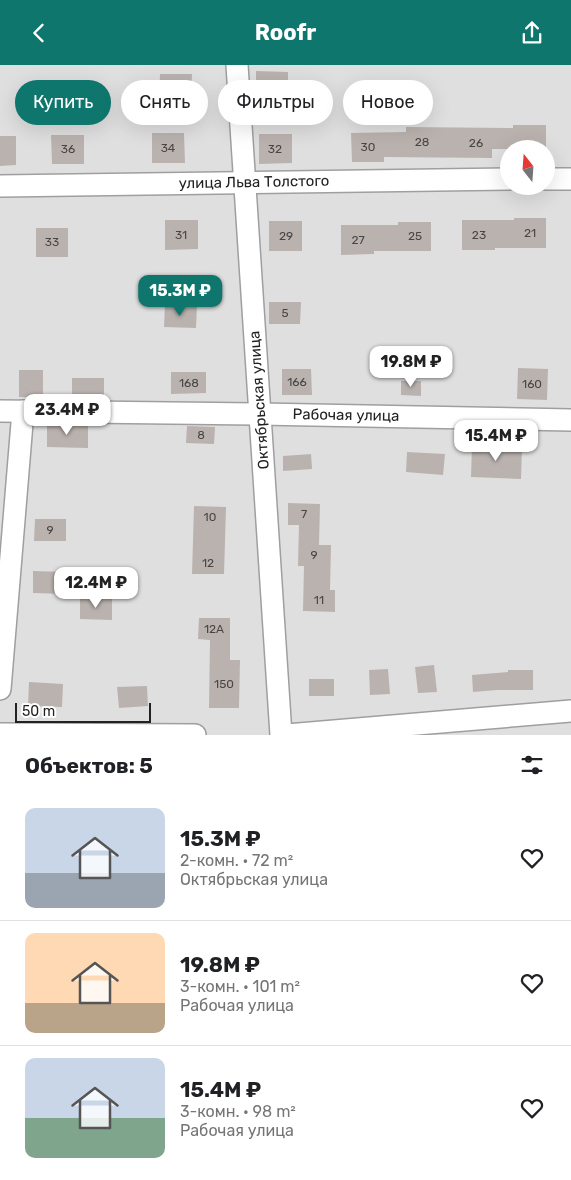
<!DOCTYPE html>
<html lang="ru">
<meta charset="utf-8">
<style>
:root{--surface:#fff;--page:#f2f2f2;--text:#202124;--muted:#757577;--line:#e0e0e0;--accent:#0f766e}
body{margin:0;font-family:Rubik,sans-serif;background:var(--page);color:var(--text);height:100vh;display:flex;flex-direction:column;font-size:19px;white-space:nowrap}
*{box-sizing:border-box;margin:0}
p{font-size:16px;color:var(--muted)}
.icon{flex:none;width:28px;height:28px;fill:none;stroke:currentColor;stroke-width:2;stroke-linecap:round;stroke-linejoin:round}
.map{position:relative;height:670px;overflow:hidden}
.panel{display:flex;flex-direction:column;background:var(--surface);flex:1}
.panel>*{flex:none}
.top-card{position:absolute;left:15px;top:15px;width:541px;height:45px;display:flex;gap:10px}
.needle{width:32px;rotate:343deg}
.buttons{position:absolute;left:500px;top:75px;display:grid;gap:10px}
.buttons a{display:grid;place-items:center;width:55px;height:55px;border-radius:50%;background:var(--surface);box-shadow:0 5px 20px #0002;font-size:25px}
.scale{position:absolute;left:15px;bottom:12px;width:136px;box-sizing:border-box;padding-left:5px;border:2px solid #222;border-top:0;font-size:14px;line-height:18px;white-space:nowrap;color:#222;-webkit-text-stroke:4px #fff;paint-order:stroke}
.price{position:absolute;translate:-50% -42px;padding:0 11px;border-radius:10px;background:#fff;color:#222;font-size:16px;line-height:32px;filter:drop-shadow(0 1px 2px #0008)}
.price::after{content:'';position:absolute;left:50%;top:30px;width:15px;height:11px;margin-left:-8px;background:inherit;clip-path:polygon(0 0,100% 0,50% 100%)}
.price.current{background:var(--accent);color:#fff}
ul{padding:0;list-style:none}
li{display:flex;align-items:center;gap:15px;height:125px;padding:0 25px}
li+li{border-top:1px solid var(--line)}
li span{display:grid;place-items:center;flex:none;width:140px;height:100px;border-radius:10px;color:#555}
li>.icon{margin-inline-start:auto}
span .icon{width:60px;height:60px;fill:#fffc;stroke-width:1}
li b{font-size:21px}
h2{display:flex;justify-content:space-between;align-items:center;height:60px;padding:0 25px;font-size:21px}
.tag{padding:0 18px;border-radius:22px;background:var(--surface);box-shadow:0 5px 20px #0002;font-size:18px;line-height:45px}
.tag.current{background:var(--accent);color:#fff}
header{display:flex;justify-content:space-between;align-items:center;height:65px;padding:0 25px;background:var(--accent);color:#fff;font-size:22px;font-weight:700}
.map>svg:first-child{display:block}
.residential{fill:#e0dfdf;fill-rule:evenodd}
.building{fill:#bab2af}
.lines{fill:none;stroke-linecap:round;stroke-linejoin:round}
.street-casing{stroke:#9f9f9f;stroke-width:24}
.street{stroke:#fff;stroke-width:21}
.labels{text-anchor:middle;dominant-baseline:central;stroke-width:4.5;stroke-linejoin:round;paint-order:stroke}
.number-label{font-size:12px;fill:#484645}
.street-label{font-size:15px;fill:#222;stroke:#fff}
</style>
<header><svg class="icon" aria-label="back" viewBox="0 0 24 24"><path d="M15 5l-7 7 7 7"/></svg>Roofr<svg class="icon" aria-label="share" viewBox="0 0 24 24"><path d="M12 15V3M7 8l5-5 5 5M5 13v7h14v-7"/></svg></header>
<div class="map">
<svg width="571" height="670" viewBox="0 0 571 670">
<rect width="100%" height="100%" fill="#f1edea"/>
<path class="residential" d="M0,0H571V670H0ZM509,84H546V121H509Z"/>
<g class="building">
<path d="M256,6L288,7V28H256Z"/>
<path d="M160,9H192L191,31H159Z"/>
<path d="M513,60H546V84H492V93L384,92V97H352L351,68L406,67V62L513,63Z"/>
<path d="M152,68H184L185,98H152Z"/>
<path d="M259,69H292V98L259,99Z"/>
<path d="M51,70H84V99H52Z"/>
<path d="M0,71H16V100L0,101Z"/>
<path d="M514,153H546V183H495V185H462V155H514Z"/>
<path d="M165,155H198V184L165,185Z"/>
<rect x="269" y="156" width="33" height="30"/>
<path d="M398,157H431V186H374V189L341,190V160H398Z"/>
<rect x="36" y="163" width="32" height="29"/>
<path d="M269,237H301L300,259H269Z"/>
<path d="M165,240L197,241L196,263L164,262Z"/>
<path d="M518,303L548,304L547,335L517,334Z"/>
<path d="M282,304H311L312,330H282Z"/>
<rect x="19" y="305" width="24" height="27"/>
<path d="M171,307H206V328L171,329Z"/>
<path d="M72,313H104V332H89V335L72,334Z"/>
<path d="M401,316H421V331L401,330Z"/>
<path d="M47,359L88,360V383L47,382Z"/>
<path d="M187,361L215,362L214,379L186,378Z"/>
<path d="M472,380L522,382L521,414L471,412Z"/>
<path d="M407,387L445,389L443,410L406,407Z"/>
<path d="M311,389L312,404L283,406V391Z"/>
<path d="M288,438L320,439L319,480H331L330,525H335V547L303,546L304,501H298L299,460H288Z"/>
<path d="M194,441L226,442L224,509H192Z"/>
<path d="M35,454H66V476H34Z"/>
<path d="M33,506L65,507V529L33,528Z"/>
<path d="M80,532L112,533V555L80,554Z"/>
<path d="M199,553H230V595H240L239,643H209L210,575L198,574Z"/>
<path d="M434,600L437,627L418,628L415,602Z"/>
<path d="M388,604L390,629L370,630L369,605Z"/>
<path d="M508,605H533V625H497L473,627L472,610L508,607Z"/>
<rect x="309" y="614" width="25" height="17"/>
<path d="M29,617L63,619L62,642L28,641Z"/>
<path d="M147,621L148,641L119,643L117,622Z"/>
</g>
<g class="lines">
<defs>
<g id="street">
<path d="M237,0L281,670"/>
<path d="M546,114H571"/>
<path d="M0,121L509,114"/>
<path d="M0,346L260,349L571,355"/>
<path d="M0,624L23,346"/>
<path d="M0,669L195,670"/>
<path d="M287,670L571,646"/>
</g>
</defs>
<use href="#street" class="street-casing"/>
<use href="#street" class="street"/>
</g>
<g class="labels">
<g class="number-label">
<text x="422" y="77">28</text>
<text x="476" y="78">26</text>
<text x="368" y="82">30</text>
<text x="168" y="83">34</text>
<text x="68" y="84">36</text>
<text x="275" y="84">32</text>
<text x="530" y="168">21</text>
<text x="181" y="170">31</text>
<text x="479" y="170">23</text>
<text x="286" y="171">29</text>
<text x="415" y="171">25</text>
<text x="358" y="175">27</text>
<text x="52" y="177">33</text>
<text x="285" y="248">5</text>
<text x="297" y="317">166</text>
<text x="189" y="318">168</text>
<text x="532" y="319">160</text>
<text x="201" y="370">8</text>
<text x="304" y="449">7</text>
<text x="210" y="452">10</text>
<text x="50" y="465">9</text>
<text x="314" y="490">9</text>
<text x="208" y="498">12</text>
<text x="319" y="535">11</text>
<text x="214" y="564">12А</text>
<text x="224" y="619">150</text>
</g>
<g class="street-label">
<text transform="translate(254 117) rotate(-1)">улица Льва Толстого</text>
<text transform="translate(259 335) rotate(-94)">Октябрьская улица</text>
<text transform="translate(346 350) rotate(1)">Рабочая улица</text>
</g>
</g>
</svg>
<div class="buttons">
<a><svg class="needle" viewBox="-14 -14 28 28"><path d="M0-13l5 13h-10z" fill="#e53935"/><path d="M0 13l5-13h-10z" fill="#757577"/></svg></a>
</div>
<div class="scale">50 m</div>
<b class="price current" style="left:180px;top:252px">15.3M ₽</b>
<b class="price" style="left:411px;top:323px">19.8M ₽</b>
<b class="price" style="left:67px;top:371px">23.4M ₽</b>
<b class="price" style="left:496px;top:397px">15.4M ₽</b>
<b class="price" style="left:96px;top:544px">12.4M ₽</b>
<div class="top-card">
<a class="tag current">Купить</a>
<a class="tag">Снять</a>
<a class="tag">Фильтры</a>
<a class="tag">Новое</a>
</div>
</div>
<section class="panel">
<h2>Объектов: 5<svg class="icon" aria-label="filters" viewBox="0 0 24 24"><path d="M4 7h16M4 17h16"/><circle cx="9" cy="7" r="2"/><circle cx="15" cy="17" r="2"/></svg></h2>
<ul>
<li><span style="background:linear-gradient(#c9d6e8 65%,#9aa5b1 0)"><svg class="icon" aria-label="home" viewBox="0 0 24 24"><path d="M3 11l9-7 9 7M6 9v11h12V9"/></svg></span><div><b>15.3M ₽</b><p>2-комн. · 72 m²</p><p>Октябрьская улица</p></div><svg class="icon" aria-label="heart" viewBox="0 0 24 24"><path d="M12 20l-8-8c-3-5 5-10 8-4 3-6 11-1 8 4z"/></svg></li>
<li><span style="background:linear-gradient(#ffd9b3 70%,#b9a48a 0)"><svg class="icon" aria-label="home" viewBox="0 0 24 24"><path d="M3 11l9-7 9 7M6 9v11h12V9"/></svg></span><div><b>19.8M ₽</b><p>3-комн. · 101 m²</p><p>Рабочая улица</p></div><svg class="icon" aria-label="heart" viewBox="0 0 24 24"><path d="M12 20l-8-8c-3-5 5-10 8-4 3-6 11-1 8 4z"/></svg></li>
<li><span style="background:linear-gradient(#c9d6e8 60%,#7fa58c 0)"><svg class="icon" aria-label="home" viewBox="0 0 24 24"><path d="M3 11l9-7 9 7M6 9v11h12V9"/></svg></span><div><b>15.4M ₽</b><p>3-комн. · 98 m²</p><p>Рабочая улица</p></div><svg class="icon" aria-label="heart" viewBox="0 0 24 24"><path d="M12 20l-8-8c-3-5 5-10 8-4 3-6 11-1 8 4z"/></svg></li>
</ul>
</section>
